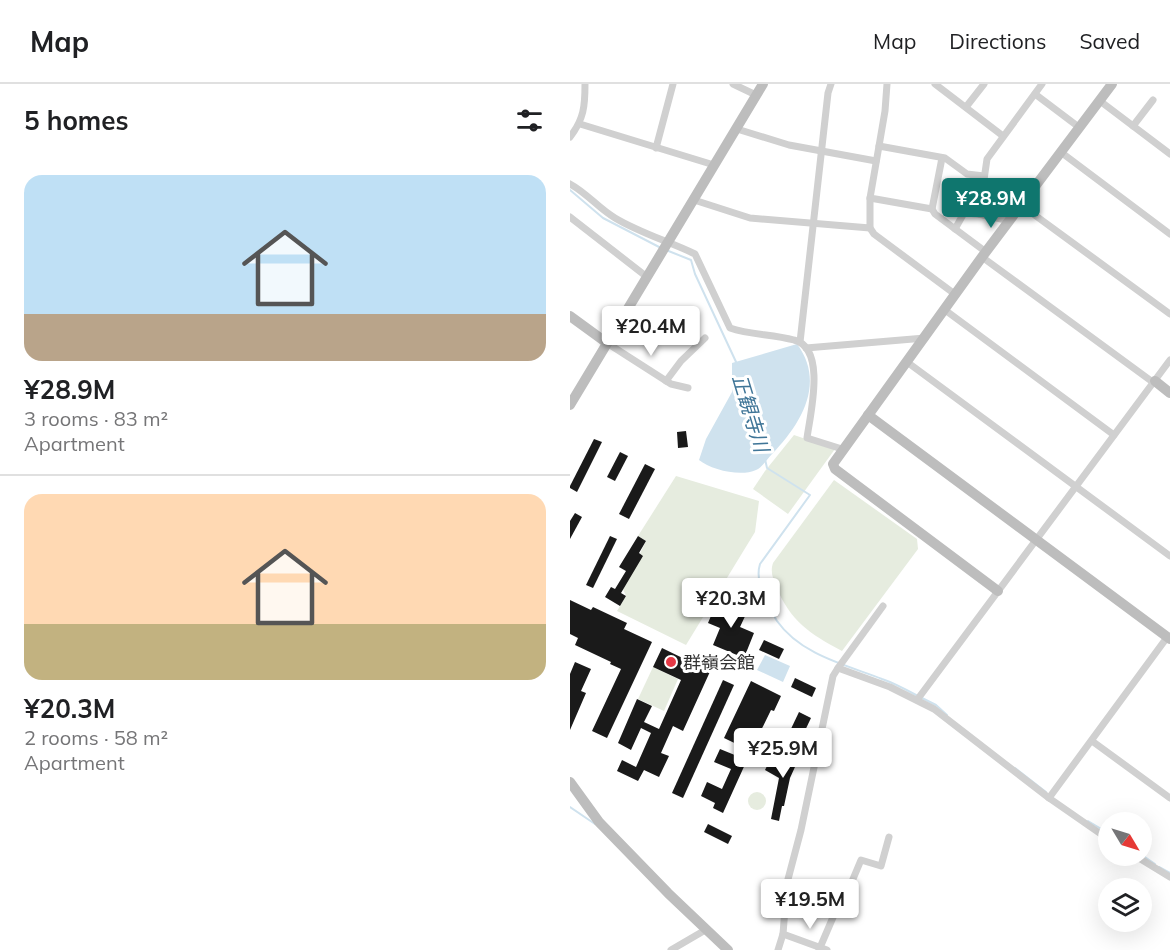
<!DOCTYPE html>
<meta charset="utf-8">
<style>
:root{--surface:#fff;--page:#f2f2f2;--text:#202124;--muted:#757577;--line:#e0e0e0;--accent:#0f766e}
body{margin:0;font-family:Mulish,"Noto Sans JP",sans-serif;background:var(--page);color:var(--text);height:100vh;display:flex;flex-direction:column;font-size:22px;white-space:nowrap}
*{box-sizing:border-box;margin:0}
p{font-size:20px;color:var(--muted)}
.icon{flex:none;width:33px;height:33px;fill:none;stroke:currentColor;stroke-width:2;stroke-linecap:round;stroke-linejoin:round}
.map{position:relative;flex:1;overflow:hidden}
.side{display:flex;flex-direction:column;background:var(--surface);width:570px}
.side>*{flex:none}
.needle{width:39px;rotate:128deg}
.buttons{position:absolute;left:528px;top:728px;display:grid;gap:12px}
.buttons a{display:grid;place-items:center;width:54px;height:54px;border-radius:50%;background:var(--surface);box-shadow:0 6px 24px #0002;font-size:30px}
.price{position:absolute;translate:-50% -51px;padding:0 14px;border-radius:6px;background:#fff;color:#222;font-size:20px;line-height:39px;filter:drop-shadow(0 2px 3px #0008)}
.price::after{content:'';position:absolute;left:50%;top:36px;width:18px;height:14px;margin-left:-9px;background:inherit;clip-path:polygon(0 0,100% 0,50% 100%)}
.price.active{background:var(--accent);color:#fff}
ul{padding:0;list-style:none}
li{display:grid;align-content:center;gap:12px;height:318px;padding:0 24px}
li+li{border-top:2px solid var(--line)}
li span{display:grid;place-items:center;height:186px;border-radius:18px;color:#555}
li>.icon{margin-inline-start:auto}
span .icon{width:108px;height:108px;fill:#fffc;stroke-width:1}
li b{font-size:26px}
h2{display:flex;justify-content:space-between;align-items:center;height:72px;padding:0 24px;font-size:26px}
header{display:flex;align-items:center;gap:36px;box-sizing:border-box;height:84px;padding:0 30px;background:var(--surface);border-bottom:2px solid var(--line)}
header strong{font-size:28px}
nav{display:flex;gap:33px;margin-inline-start:auto;font-size:21px}
main{display:flex;flex:1;min-height:0}
.map>svg:first-child{display:block}
.green{fill:#e6ecdf}
.water{fill:#cfe2ee}
.lines{fill:none;stroke-linecap:round;stroke-linejoin:round}
.stream{stroke:#cfe2ee;stroke-width:2}
.building{fill:#1a1a1a}
.street{stroke:#d0d0d0;stroke-width:7}
.secondary{stroke:#bdbdbd;stroke-width:10}
.poi-dot{fill:#e63946;stroke:#fff;stroke-width:2}
.labels{text-anchor:middle;dominant-baseline:central;stroke-width:6;stroke-linejoin:round;paint-order:stroke}
.poi-label{font-size:18px;fill:#333;stroke:#fff;text-anchor:start}
.water-label{font-size:20px;font-style:italic;fill:#3f7597;stroke:#fff}
</style>
<header>
<strong>Map</strong>
<nav><a>Map</a><a>Directions</a><a>Saved</a></nav>
</header>
<main>
<section class="side">
<h2>5 homes<svg class="icon" aria-label="filters" viewBox="0 0 24 24"><path d="M4 7h16M4 17h16"/><circle cx="9" cy="7" r="2"/><circle cx="15" cy="17" r="2"/></svg></h2>
<ul>
<li><span style="background:linear-gradient(#bfe0f5 75%,#b9a48a 0)"><svg class="icon" aria-label="home" viewBox="0 0 24 24"><path d="M3 11l9-7 9 7M6 9v11h12V9"/></svg></span><div><b>¥28.9M</b><p>3 rooms · 83 m²</p><p>Apartment</p></div></li>
<li><span style="background:linear-gradient(#ffd9b3 70%,#c2b280 0)"><svg class="icon" aria-label="home" viewBox="0 0 24 24"><path d="M3 11l9-7 9 7M6 9v11h12V9"/></svg></span><div><b>¥20.3M</b><p>2 rooms · 58 m²</p><p>Apartment</p></div></li>
</ul>
</section>
<div class="map">
<svg width="600" height="866" viewBox="0 0 600 866">
<rect width="100%" height="100%" fill="#fff"/>
<g class="green">
<path d="M224,351L265,365L218,430L183,405L195,387Z"/>
<path d="M106,392L189,417L185,448L116,561L47,527L56,512L53,505L76,457L68,452Z"/>
<path d="M264,396L347,455L348,465L272,567C240,550 220,537 206,502C203,494 200,488 203,479Z"/>
<path d="M83,583L108,595L94,627L68,615Z"/>
<circle cx="187" cy="717" r="9"/>
</g>
<g class="water">
<path d="M227,260C256,299 231,340 202,370C197,375 192,384 186,386C171,393 141,386 129,376L136,355L162,308V279Z"/>
<path d="M195,571L220,582L213,598L187,586Z"/>
</g>
<g class="lines">
<g class="stream">
<path d="M0,106L33,134L91,164"/>
<path d="M96,166L121,176L125,190L167,280"/>
<path d="M195,375L197,384L240,411L190,480C186,493 191,504 197,516C200,523 203,531 207,537C231,571 276,581 312,595C324,599 335,605 346,611"/>
<path d="M352,614L366,621L377,631"/>
<path d="M445,684L476,708"/>
<path d="M0,723L25,740"/>
<path d="M518,737L538,749"/>
<path d="M572,771L585,780"/>
<path d="M589,783L600,789"/>
</g>
</g>
<g class="building">
<path d="M116,347L118,363L108,364L107,348Z"/>
<path d="M24,355L32,358L7,408L0,404V402Z"/>
<path d="M50,368L58,372L45,397L37,393Z"/>
<path d="M75,380L85,385L59,435L49,430Z"/>
<path d="M5,429L12,433L0,455V437Z"/>
<path d="M40,452L47,455L23,504L16,501Z"/>
<path d="M68,452L76,457L69,469L73,472L51,509L56,512L50,522L35,513L41,503L45,505L56,487L49,483Z"/>
<path d="M148,515L177,528L170,543L184,549L174,574L143,561L150,544L138,539Z"/>
<path d="M0,516L21,526L23,523L57,539L54,545L82,558L37,654L22,647L51,585L40,580L41,578L5,561L8,554L0,550Z"/>
<path d="M194,556L214,565L209,575L189,566Z"/>
<path d="M92,564L127,581L130,575L143,581L113,647L103,642L91,669L99,672L89,693L74,686L68,697L47,687L52,676L66,683L81,649L71,644L61,666L48,659L67,615L82,622L74,638L89,645L111,596L83,583Z"/>
<path d="M5,578L21,585L11,607L16,609L0,646V590Z"/>
<path d="M225,594L246,604L242,613L221,603Z"/>
<path d="M153,596L164,601L113,714L102,709Z"/>
<path d="M181,597L211,612L204,627L201,626L181,667L154,654Z"/>
<path d="M229,628L241,634L231,655L219,649Z"/>
<path d="M227,658L234,663L220,694L214,722H212L209,737L201,735L209,694L195,686L200,676L214,683Z"/>
<path d="M150,665L177,676L153,729L143,724L145,719L131,712L137,698L152,705L161,685L144,678Z"/>
<path d="M138,740L162,752L158,760L134,748Z"/>
</g>
<g class="lines">
<g class="street">
<path d="M163,0L186,11"/>
<path d="M365,0L433,52"/>
<path d="M465,10L510,44"/>
<path d="M530,17L600,70"/>
<path d="M396,23L414,0"/>
<path d="M10,40L144,81"/>
<path d="M563,42L583,16"/>
<path d="M167,45L219,61L306,77"/>
<path d="M0,53C14,35 15,22 15,0"/>
<path d="M309,62L315,27L317,0"/>
<path d="M86,64L103,0"/>
<path d="M492,69L600,150"/>
<path d="M372,74L362,125L365,130L416,168"/>
<path d="M0,100C17,109 28,124 45,134C68,148 100,158 125,170L160,244C180,251 203,250 224,256C257,264 240,331 237,354L272,365"/>
<path d="M124,116L180,134L300,144V114"/>
<path d="M451,121L600,230"/>
<path d="M362,125L300,114L309,62L375,74L397,90L414,92"/>
<path d="M409,130L417,75L472,0"/>
<path d="M0,133L77,193"/>
<path d="M300,144L304,150L386,211"/>
<path d="M385,145L394,129L409,130L440,137"/>
<path d="M412,173L584,299"/>
<path d="M375,226L544,351"/>
<path d="M230,258L258,9L261,0"/>
<path d="M37,259L101,300L118,304"/>
<path d="M236,264L355,254"/>
<path d="M337,278L600,472"/>
<path d="M96,297L111,277L135,254"/>
<path d="M268,584L313,522"/>
<path d="M347,616L600,276"/>
<path d="M522,657L600,714"/>
<path d="M479,714L598,552"/>
<path d="M564,771L600,793"/>
<path d="M213,850L257,866"/>
<path d="M101,866L137,845"/>
<path d="M208,866L213,850L217,799L231,746L263,592L268,584L320,603L364,625L479,714L538,755"/>
<path d="M249,866L270,817L275,814L291,776L311,782L319,753"/>
</g>
<g class="secondary">
<path d="M0,232L37,259"/>
<path d="M585,297L600,309"/>
<path d="M0,321L193,0"/>
<path d="M298,331L600,555"/>
<path d="M428,507L265,385L263,380L412,173L542,0"/>
<path d="M0,698L29,738L98,809L158,866"/>
</g>
</g>
<circle class="poi-dot" cx="101" cy="578" r="6"/>
<g class="labels">
<g class="poi-label">
<text x="113" y="578">群嶺会館</text>
</g>
<g class="water-label">
<text transform="translate(181 329) rotate(73)">正観寺川</text>
</g>
</g>
</svg>
<div class="buttons">
<a><svg class="needle" viewBox="-14 -14 28 28"><path d="M0-13l5 13h-10z" fill="#e53935"/><path d="M0 13l5-13h-10z" fill="#757577"/></svg></a>
<a><svg class="icon" aria-label="layers" viewBox="0 0 24 24"><path d="M12 4l9 5-9 5-9-5zM3 14l9 5 9-5"/></svg></a>
</div>
<b class="price active" style="left:421px;top:145px">¥28.9M</b>
<b class="price" style="left:81px;top:273px">¥20.4M</b>
<b class="price" style="left:161px;top:545px">¥20.3M</b>
<b class="price" style="left:213px;top:695px">¥25.9M</b>
<b class="price" style="left:240px;top:846px">¥19.5M</b>
</div>
</main>
